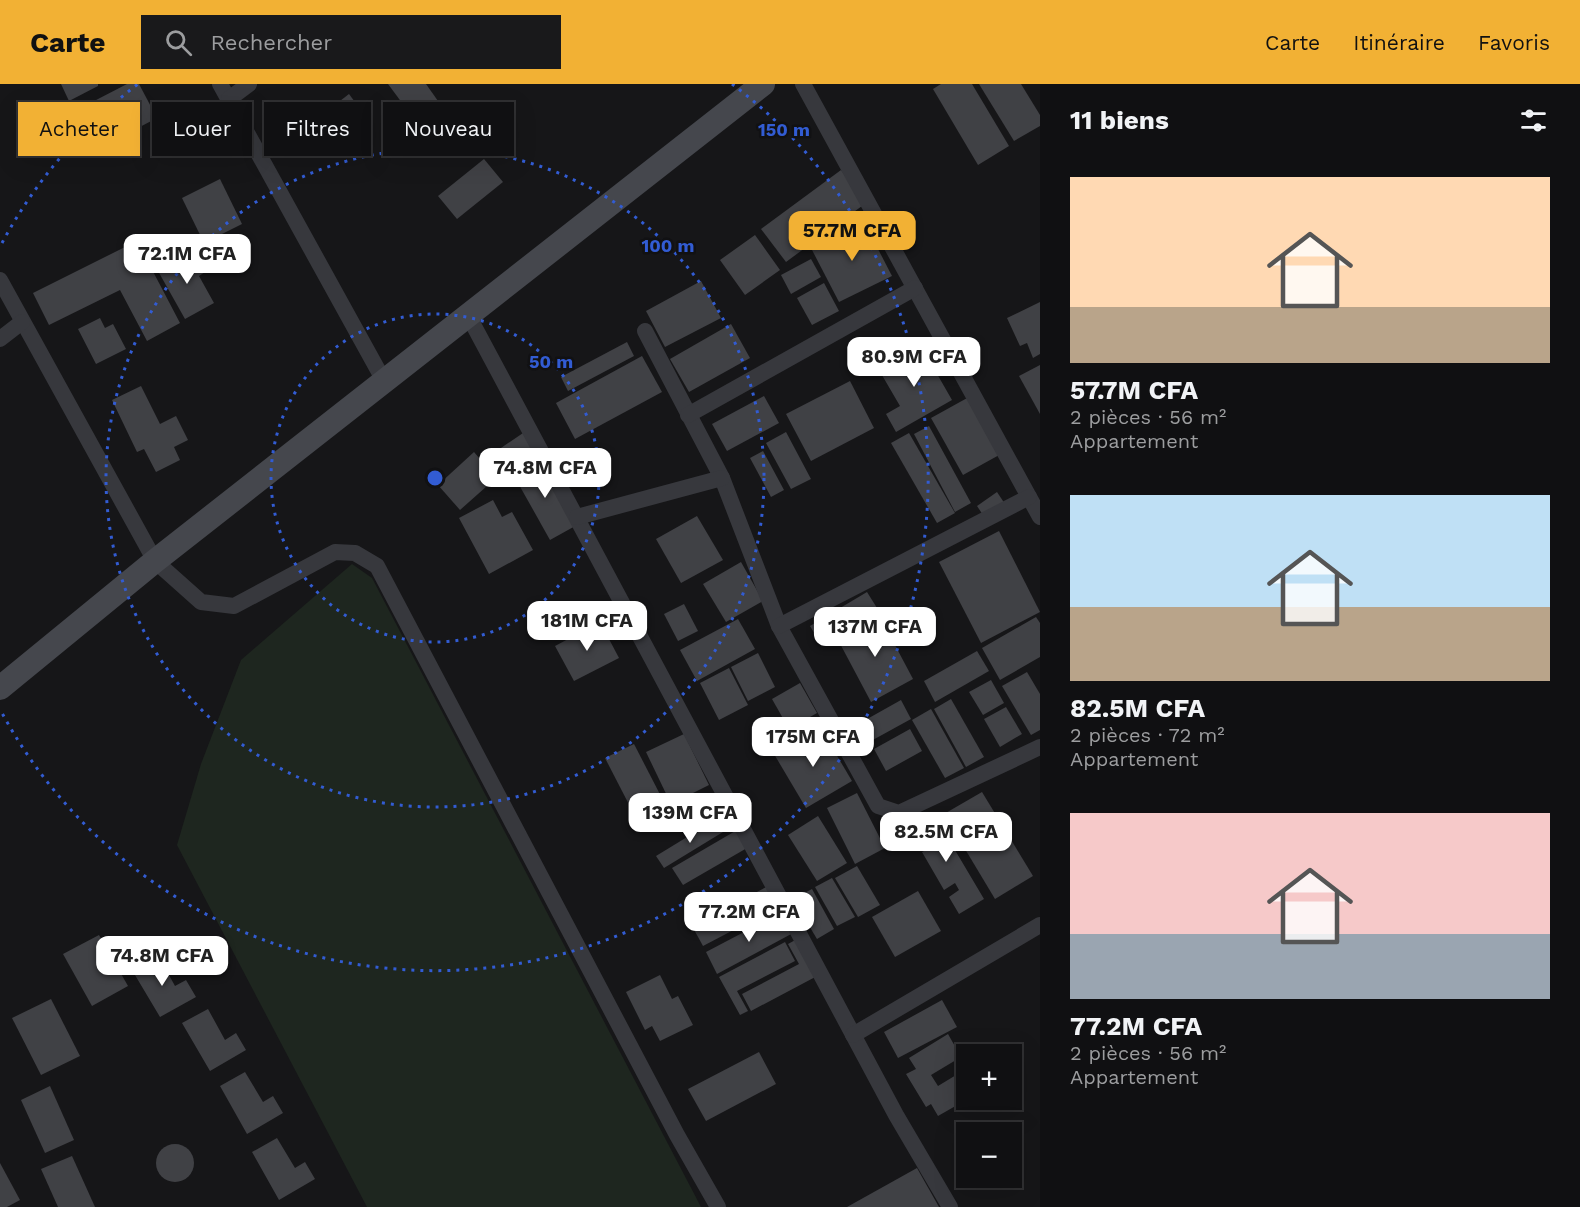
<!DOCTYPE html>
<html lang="fr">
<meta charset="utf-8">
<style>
:root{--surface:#101012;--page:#19191b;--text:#f1f3f6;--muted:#9c9d9f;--line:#303032;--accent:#f2b134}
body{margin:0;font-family:"Work Sans",sans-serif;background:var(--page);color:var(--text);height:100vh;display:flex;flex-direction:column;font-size:22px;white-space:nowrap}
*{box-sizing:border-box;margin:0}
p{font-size:20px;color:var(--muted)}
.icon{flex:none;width:33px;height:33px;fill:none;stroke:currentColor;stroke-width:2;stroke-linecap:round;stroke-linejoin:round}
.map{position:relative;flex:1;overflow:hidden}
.side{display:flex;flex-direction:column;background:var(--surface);width:540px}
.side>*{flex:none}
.banner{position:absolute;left:18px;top:18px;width:570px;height:54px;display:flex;gap:12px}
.controls{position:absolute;left:956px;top:960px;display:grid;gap:12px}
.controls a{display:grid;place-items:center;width:66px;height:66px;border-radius:0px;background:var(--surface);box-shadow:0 6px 24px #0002,0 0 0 2px var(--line);font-size:30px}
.price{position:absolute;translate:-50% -51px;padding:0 14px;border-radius:12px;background:#fff;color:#222;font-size:20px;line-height:39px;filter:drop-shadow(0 2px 3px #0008)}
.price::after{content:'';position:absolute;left:50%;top:36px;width:18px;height:14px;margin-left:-9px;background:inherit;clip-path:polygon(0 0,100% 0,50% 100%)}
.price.selected{background:var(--accent);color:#111}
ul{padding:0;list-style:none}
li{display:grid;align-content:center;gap:12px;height:318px;padding:0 30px}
li span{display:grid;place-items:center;height:186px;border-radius:0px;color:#555}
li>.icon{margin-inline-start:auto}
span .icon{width:108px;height:108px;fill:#fffc;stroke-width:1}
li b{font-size:26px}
h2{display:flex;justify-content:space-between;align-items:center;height:72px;padding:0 30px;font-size:26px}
.pill{padding:0 21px;border-radius:0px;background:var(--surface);box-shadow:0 6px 24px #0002,0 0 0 2px var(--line);font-size:21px;line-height:54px}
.pill.selected{background:var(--accent);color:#111}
header{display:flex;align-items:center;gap:36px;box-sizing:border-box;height:84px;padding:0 30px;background:var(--accent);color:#111}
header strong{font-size:28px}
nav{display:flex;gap:33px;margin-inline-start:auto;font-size:21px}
.search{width:420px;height:54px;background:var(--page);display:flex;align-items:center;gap:15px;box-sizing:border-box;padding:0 21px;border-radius:0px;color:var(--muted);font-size:22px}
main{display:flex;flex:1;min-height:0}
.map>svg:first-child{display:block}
.green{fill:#1e261f}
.building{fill:#404145}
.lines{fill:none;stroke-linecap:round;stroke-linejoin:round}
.street{stroke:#37383d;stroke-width:16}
.secondary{stroke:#45474d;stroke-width:24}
.ring{fill:none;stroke:#325cd3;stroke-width:3;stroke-dasharray:3 6}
.centre{fill:#325cd3;stroke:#111113;stroke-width:3}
.ring-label{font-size:18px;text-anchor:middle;font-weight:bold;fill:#325cd3;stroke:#111113;stroke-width:5;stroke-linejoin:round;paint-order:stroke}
</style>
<header>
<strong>Carte</strong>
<div class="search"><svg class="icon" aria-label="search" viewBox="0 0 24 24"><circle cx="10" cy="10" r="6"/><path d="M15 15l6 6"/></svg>Rechercher</div>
<nav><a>Carte</a><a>Itinéraire</a><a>Favoris</a></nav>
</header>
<main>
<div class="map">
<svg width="1040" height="1123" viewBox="0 0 1040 1123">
<rect width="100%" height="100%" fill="#161618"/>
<path class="green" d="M352,480L372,494L701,1123H367L177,761L201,680L241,576Z"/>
<g class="building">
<path d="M61,0H98V2L69,17Z"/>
<path d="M127,0H139L157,34L92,68L71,29Z"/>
<path d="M388,0H426L438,17L414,35Z"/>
<path d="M941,0H972L1009,62L978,81L933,5Z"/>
<path d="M979,0H1021L1040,31V42L1014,57Z"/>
<path d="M349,10L369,37L324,70L305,44Z"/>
<path d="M484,75L503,98L457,135L438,112Z"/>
<path d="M841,86L866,119L786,178L761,145Z"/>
<path d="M220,95L242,140L204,159L182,114Z"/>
<path d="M864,138L892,192L839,218L811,164Z"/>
<path d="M755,151L780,186L745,211L720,176Z"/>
<path d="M137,157L180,239L147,257L120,206L49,241L33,209Z"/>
<path d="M194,168L205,188L199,192L214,219L185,235L158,187Z"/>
<path d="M811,175L821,193L791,210L781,191Z"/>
<path d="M701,197L721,234L665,263L646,227Z"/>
<path d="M824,199L839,227L812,241L797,214Z"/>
<path d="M1040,218V270L1033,274L1027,259L1020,262L1007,234Z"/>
<path d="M100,234L105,244L113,240L126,265L96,280L78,245Z"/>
<path d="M731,240L750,274L689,308L670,275Z"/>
<path d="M627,258L634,272L568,307L561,293Z"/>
<path d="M921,262L952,316L896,348L886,330L900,322L879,286Z"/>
<path d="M642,272L662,308L575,355L556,319Z"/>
<path d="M1040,281V330L1019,292Z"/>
<path d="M850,297L874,344L811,377L786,330Z"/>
<path d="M141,302L160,340L176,332L188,356L174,363L180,376L156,388L144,365L137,368L112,316Z"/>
<path d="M764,312L779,339L727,367L712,340Z"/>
<path d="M969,313L1001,370L963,391L931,334Z"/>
<path d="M929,342L971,419L955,428L914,350Z"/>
<path d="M526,347L537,363L510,382L498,366Z"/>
<path d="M786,348L811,395L791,405L766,359Z"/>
<path d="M909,349L955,429L937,439L891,359Z"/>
<path d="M763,367L784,406L771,413L750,374Z"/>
<path d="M474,368L496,394L460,426L438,401Z"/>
<path d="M540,375L577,441L550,456L513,390Z"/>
<path d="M997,408L1005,420L985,434L977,422Z"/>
<path d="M493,416L502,433L512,428L533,466L489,490L459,434Z"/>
<path d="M697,432L723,476L681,499L656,455Z"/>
<path d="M999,447L1040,528L981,559L939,478Z"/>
<path d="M741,478L763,517L726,538L703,500Z"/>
<path d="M867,508L877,524L819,557L810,542Z"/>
<path d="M684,520L698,547L678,557L664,530Z"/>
<path d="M879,531L913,595L871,618L837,554Z"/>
<path d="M1036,533L1040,539V573L1000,596L982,564Z"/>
<path d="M738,535L755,565L697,597L680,566Z"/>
<path d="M600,538L619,574L574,597L555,562Z"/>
<path d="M977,567L989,587L935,618L924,597Z"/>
<path d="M758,569L775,603L748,617L731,583Z"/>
<path d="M729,584L748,621L719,636L700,599Z"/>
<path d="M1027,588L1040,610V646L1031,651L1002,602Z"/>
<path d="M991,596L1004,619L983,631L969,608Z"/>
<path d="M800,599L817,629L789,645L772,615Z"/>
<path d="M951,615L984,673L966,683L934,625Z"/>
<path d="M901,616L911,635L871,657L860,639Z"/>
<path d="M1006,623L1022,650L1000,663L984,635Z"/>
<path d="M931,625L964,684L945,694L912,636Z"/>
<path d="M820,643L852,697L806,724L774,670Z"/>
<path d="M910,645L922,667L886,687L874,665Z"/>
<path d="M684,650L709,701L671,720L646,668Z"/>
<path d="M634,660L667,724L638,738L605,674Z"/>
<path d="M982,708L1033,792L995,815L944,730Z"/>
<path d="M857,709L885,764L855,780L827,724Z"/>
<path d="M933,729L984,815L959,830L949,813L959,806L955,799L944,806L922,768L934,762L931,757L920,764L908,744Z"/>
<path d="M818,732L847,779L817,797L788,751Z"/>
<path d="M715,736L723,748L664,784L656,772Z"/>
<path d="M737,746L747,764L683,801L672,784Z"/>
<path d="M857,782L880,821L858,833L835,794Z"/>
<path d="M832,794L855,833L837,842L815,803Z"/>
<path d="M770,801L781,821L703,862L692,842Z"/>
<path d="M812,805L834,845L817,855L793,815Z"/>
<path d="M918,807L941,847L895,873L872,833Z"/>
<path d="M782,828L793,849L717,890L706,868Z"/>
<path d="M99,851L128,902L92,922L63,870Z"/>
<path d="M799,854L819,891L751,927L742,910L799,880L788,860Z"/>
<path d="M785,858L795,877L737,907L748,927L740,931L719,893Z"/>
<path d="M158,871L175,902L186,896L196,913L160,933L132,886Z"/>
<path d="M660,891L672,915L678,912L693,941L660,957L652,942L645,946L626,908Z"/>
<path d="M51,915L80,972L41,991L12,934Z"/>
<path d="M942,916L957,943L898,974L884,948Z"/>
<path d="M208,925L225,956L236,949L246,966L210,987L182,939Z"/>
<path d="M948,950L961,973L931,991L938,1002L966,985V1016L938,1032L931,1020L926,1023L906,990L916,985L909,974Z"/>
<path d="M759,968L776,1000L706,1037L688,1005Z"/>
<path d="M245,988L263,1018L273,1012L283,1029L247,1050L220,1002Z"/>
<path d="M50,1002L74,1056L45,1069L21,1016Z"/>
<path d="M277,1054L295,1084L305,1078L315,1095L279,1116L252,1068Z"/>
<circle cx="175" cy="1079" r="19"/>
<path d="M72,1072L95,1123H58L41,1085Z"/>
<path d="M0,1079L20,1116L7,1123H0Z"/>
<path d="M917,1084L939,1123H847Z"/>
</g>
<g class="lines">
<g class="street">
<path d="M220,0L384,297"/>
<path d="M803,0L1040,433"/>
<path d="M229,15L249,0"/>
<path d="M0,196L155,477L201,518L234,522L335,468L355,469L377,482L677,1051L718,1123"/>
<path d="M468,231L896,1031L950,1123"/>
<path d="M645,247L722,394L779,542L878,722L899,729L1040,663"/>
<path d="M0,255L22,238"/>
<path d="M688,331L915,204"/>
<path d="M577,433L722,394"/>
<path d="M779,542L1029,413"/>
<path d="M853,951L1040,841"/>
</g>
<path class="secondary" d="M0,604L155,477L763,0"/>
</g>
<g class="ring">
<circle cx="435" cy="394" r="164"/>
<circle cx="435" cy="394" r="329"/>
<path d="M2 159A493 493 0 0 1 138 0M732 0A493 493 0 1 1 2 629"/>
</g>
<circle cx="435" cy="394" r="9" class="centre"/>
<g class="ring-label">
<text x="784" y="52">150 m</text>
<text x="668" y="168">100 m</text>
<text x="551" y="284">50 m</text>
</g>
</svg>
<div class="controls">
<a>+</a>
<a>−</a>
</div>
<b class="price selected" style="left:852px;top:178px">57.7M CFA</b>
<b class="price" style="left:187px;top:201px">72.1M CFA</b>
<b class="price" style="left:914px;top:304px">80.9M CFA</b>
<b class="price" style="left:545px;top:415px">74.8M CFA</b>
<b class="price" style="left:587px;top:568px">181M CFA</b>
<b class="price" style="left:875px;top:574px">137M CFA</b>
<b class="price" style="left:813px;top:684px">175M CFA</b>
<b class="price" style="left:690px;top:760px">139M CFA</b>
<b class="price" style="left:946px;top:779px">82.5M CFA</b>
<b class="price" style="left:749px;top:859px">77.2M CFA</b>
<b class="price" style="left:162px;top:903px">74.8M CFA</b>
<div class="banner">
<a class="pill selected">Acheter</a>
<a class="pill">Louer</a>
<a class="pill">Filtres</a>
<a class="pill">Nouveau</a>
</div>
</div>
<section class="side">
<h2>11 biens<svg class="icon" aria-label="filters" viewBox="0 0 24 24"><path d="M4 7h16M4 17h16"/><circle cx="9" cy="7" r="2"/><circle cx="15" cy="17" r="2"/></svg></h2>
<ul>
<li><span style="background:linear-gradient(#ffd9b3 70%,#b9a48a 0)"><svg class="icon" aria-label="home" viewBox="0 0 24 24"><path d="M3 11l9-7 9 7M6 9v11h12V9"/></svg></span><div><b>57.7M CFA</b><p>2 pièces · 56 m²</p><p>Appartement</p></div></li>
<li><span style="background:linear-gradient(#bfe0f5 60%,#b9a48a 0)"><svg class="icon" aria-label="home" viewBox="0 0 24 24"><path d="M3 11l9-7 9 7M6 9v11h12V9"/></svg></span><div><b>82.5M CFA</b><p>2 pièces · 72 m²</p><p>Appartement</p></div></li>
<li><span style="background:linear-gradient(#f6c9c9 65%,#9aa5b1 0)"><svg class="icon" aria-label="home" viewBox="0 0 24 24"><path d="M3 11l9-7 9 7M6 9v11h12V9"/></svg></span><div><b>77.2M CFA</b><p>2 pièces · 56 m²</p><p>Appartement</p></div></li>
</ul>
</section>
</main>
